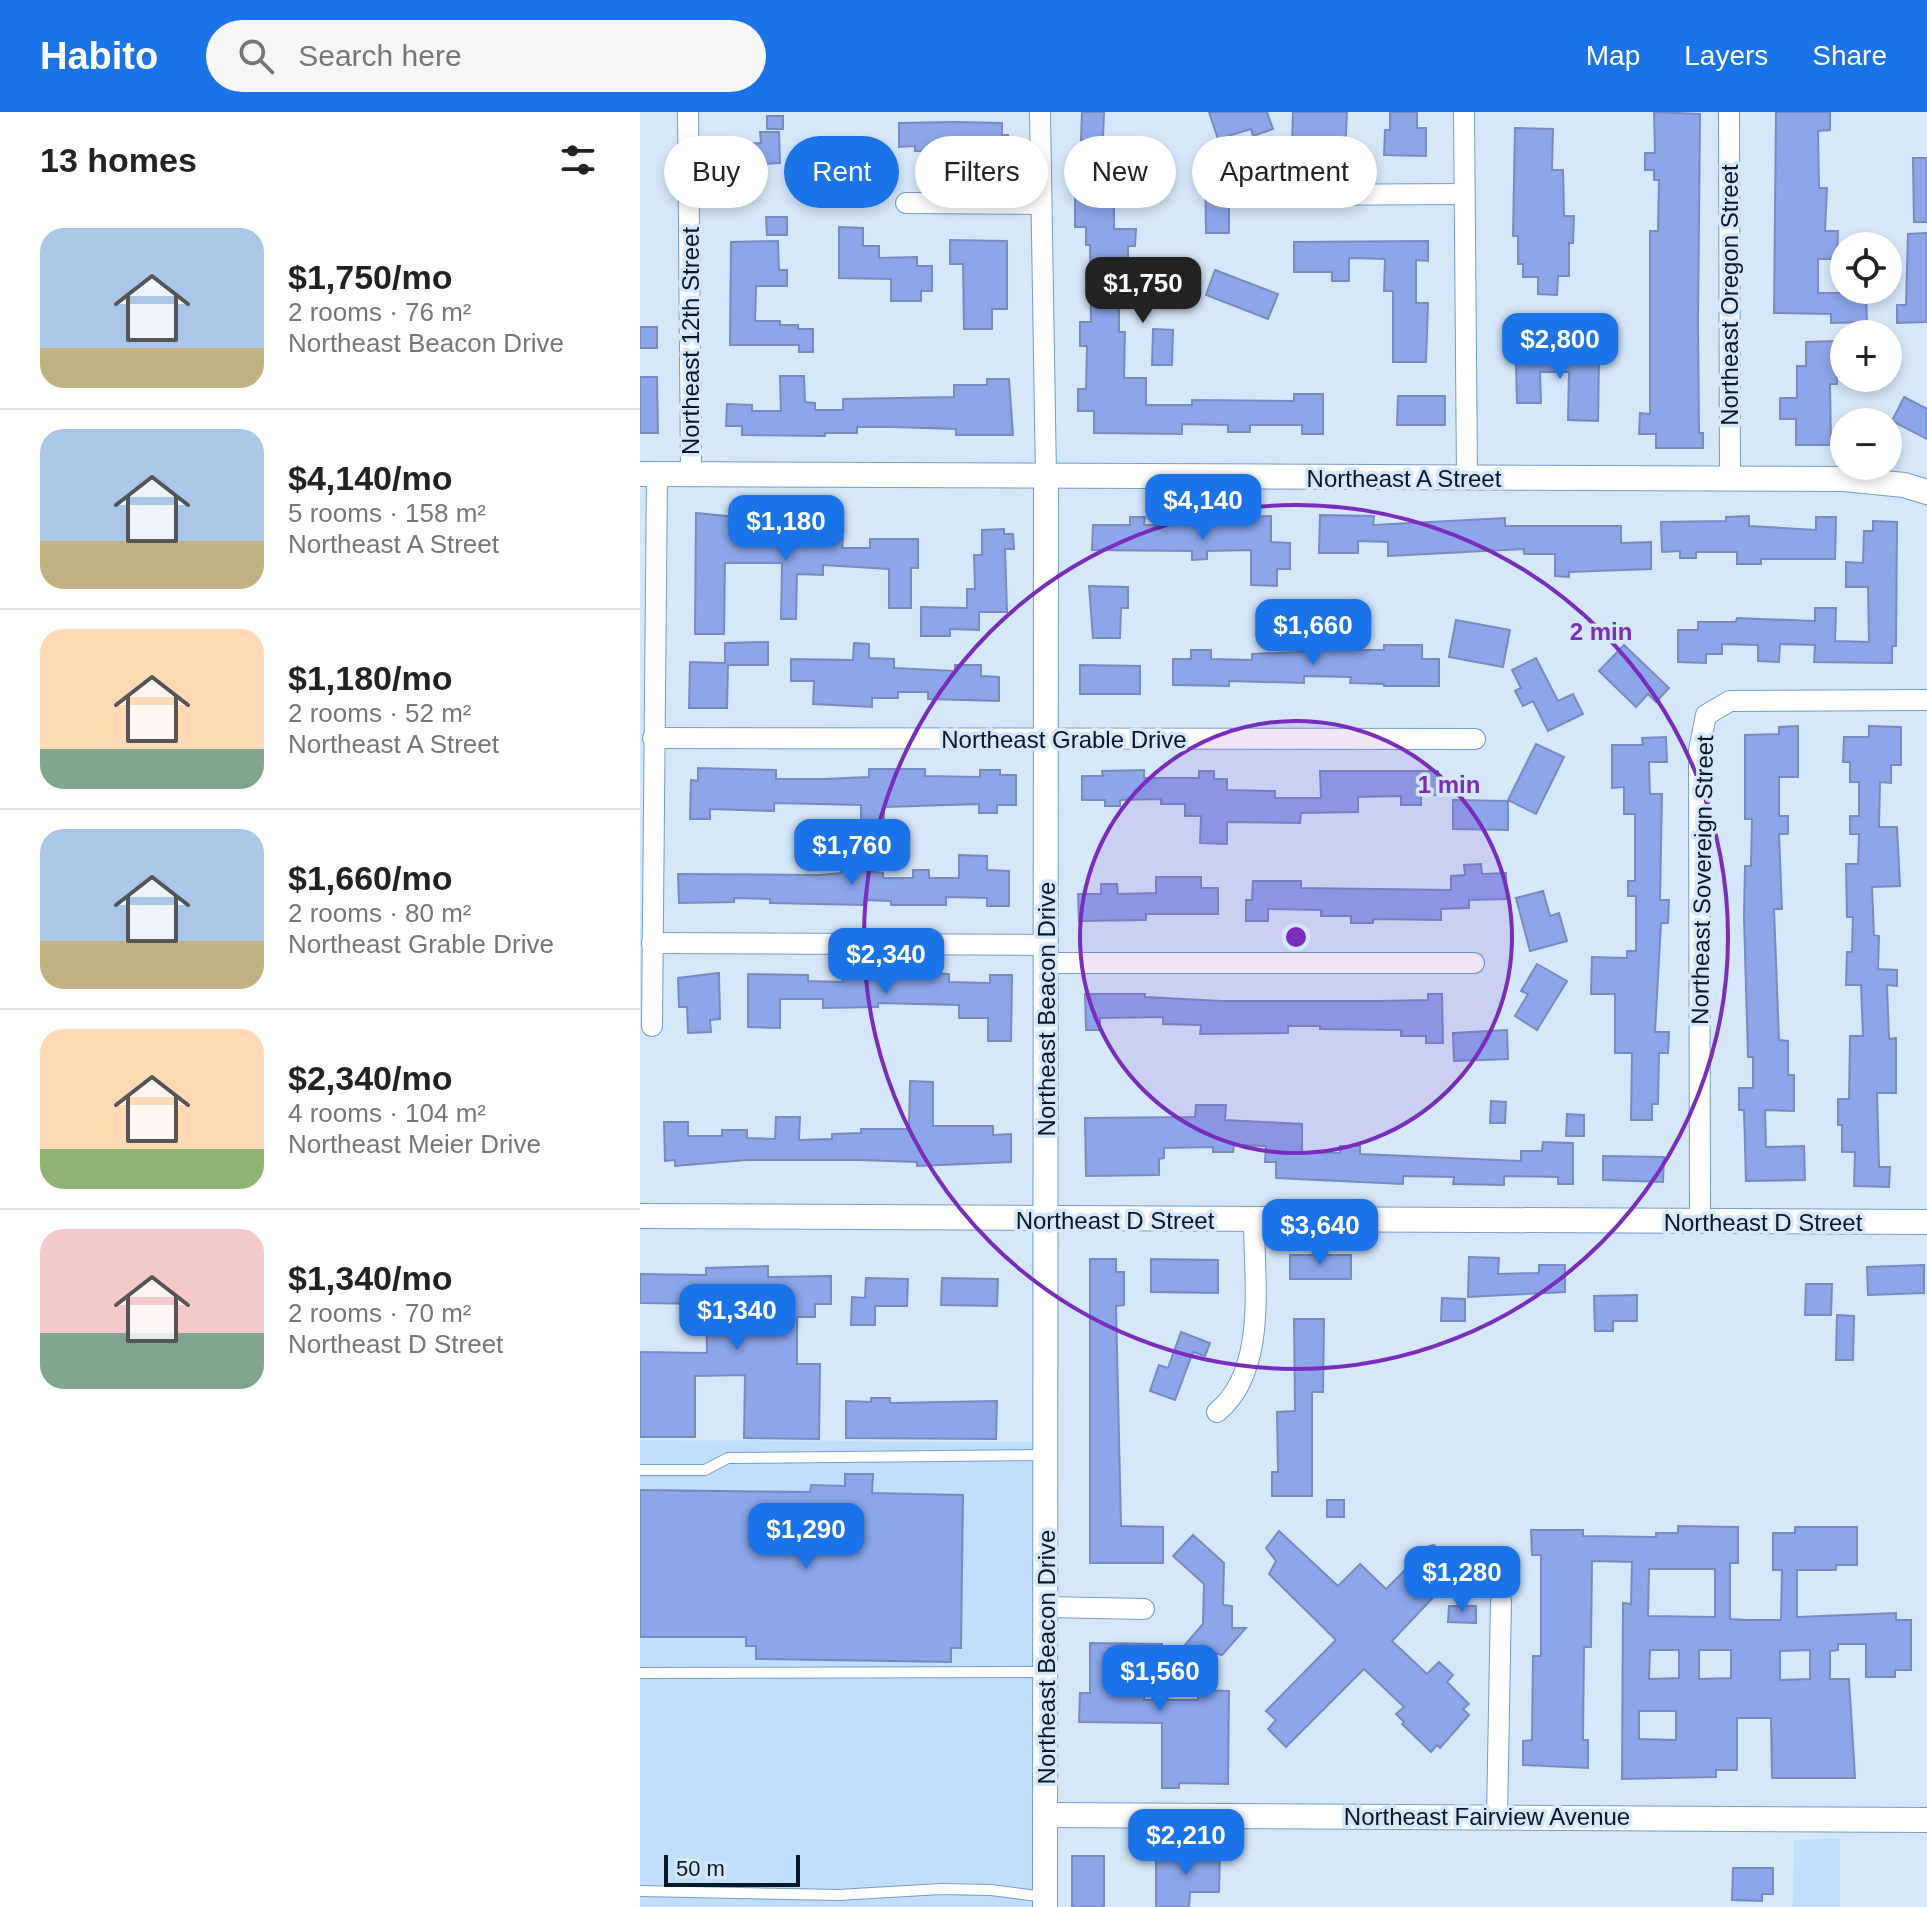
<!DOCTYPE html>
<meta charset="utf-8">
<style>
:root{--surface:#fff;--page:#f6f6f6;--text:#222;--muted:#767676;--line:#e0e0e0;--accent:#1a73e8}
body{margin:0;font-family:Arial,sans-serif;background:var(--page);color:var(--text);height:100vh;display:flex;flex-direction:column;font-size:30px;white-space:nowrap}
*{box-sizing:border-box;margin:0}
p{font-size:26px;color:var(--muted)}
.icon{flex:none;width:44px;height:44px;fill:none;stroke:currentColor;stroke-width:2;stroke-linecap:round;stroke-linejoin:round}
.map{position:relative;flex:1;overflow:hidden}
.drawer{display:flex;flex-direction:column;background:var(--surface);width:640px}
.drawer>*{flex:none}
.guide{position:absolute;left:24px;top:24px;width:760px;height:72px;display:flex;gap:16px}
.controls{position:absolute;left:1190px;top:120px;display:grid;gap:16px}
.controls a{display:grid;place-items:center;width:72px;height:72px;border-radius:50%;background:var(--surface);box-shadow:0 4px 12px #0003;font-size:40px}
.scale{position:absolute;left:24px;bottom:20px;width:136px;box-sizing:border-box;padding-left:8px;border:4px solid #071828;border-top:0;font-size:22px;line-height:28px;white-space:nowrap;color:#071828;-webkit-text-stroke:6px #d5e8fa;paint-order:stroke}
.price{position:absolute;translate:-50% -68px;padding:0 18px;border-radius:16px;background:var(--accent);color:#fff;font-size:26px;line-height:52px;filter:drop-shadow(0 2px 4px #0008)}
.price::after{content:'';position:absolute;left:50%;top:48px;width:24px;height:18px;margin-left:-12px;background:inherit;clip-path:polygon(0 0,100% 0,50% 100%)}
.price.current{background:#222;color:#fff}
ul{padding:0;list-style:none}
li{display:flex;align-items:center;gap:24px;height:200px;padding:0 40px}
li+li{border-top:2px solid var(--line)}
li span{display:grid;place-items:center;flex:none;width:224px;height:160px;border-radius:24px;color:#555}
li>.icon{margin-inline-start:auto}
span .icon{width:96px;height:96px;fill:#fffc;stroke-width:1}
li b{font-size:34px}
h2{display:flex;justify-content:space-between;align-items:center;height:96px;padding:0 40px;font-size:34px}
.tag{padding:0 28px;border-radius:36px;background:var(--surface);box-shadow:0 4px 12px #0003;font-size:28px;line-height:72px}
.tag.current{background:var(--accent);color:#fff}
header{display:flex;align-items:center;gap:48px;box-sizing:border-box;height:112px;padding:0 40px;background:var(--accent);color:#fff}
header strong{font-size:38px}
nav{display:flex;gap:44px;margin-inline-start:auto;font-size:28px}
.search{width:560px;height:72px;background:var(--page);display:flex;align-items:center;gap:20px;box-sizing:border-box;padding:0 28px;border-radius:44px;color:var(--muted);font-size:30px}
main{display:flex;flex:1;min-height:0}
.map>svg:first-child{display:block}
.built{fill:#c0dffe}
.building{fill:#8ca6ea;stroke:#788bbe;stroke-width:2;fill-rule:evenodd}
.lines{fill:none;stroke-linecap:round;stroke-linejoin:round}
.service-casing{stroke:#719dc8;stroke-width:12}
.minor-casing{stroke:#719dc8;stroke-width:22}
.tertiary-casing{stroke:#719dc8;stroke-width:26}
.service{stroke:#fff;stroke-width:10}
.minor{stroke:#fff;stroke-width:20}
.tertiary{stroke:#fff;stroke-width:24}
.ring{fill:none;stroke:#7b2cbf;stroke-width:4}
.labels{text-anchor:middle;dominant-baseline:central;stroke-width:7;stroke-linejoin:round;paint-order:stroke}
.street-label{font-size:24px;fill:#071828;stroke:#d5e8fa}
.centre{fill:#7b2cbf;stroke:#d5e8fa;stroke-width:4}
.ring-label{font-size:24px;text-anchor:middle;font-weight:bold;fill:#7b2cbf;stroke:#d5e8fa;stroke-width:7;stroke-linejoin:round;paint-order:stroke}
</style>
<header>
<strong>Habito</strong>
<div class="search"><svg class="icon" aria-label="search" viewBox="0 0 24 24"><circle cx="10" cy="10" r="6"/><path d="M15 15l6 6"/></svg>Search here</div>
<nav><a>Map</a><a>Layers</a><a>Share</a></nav>
</header>
<main>
<section class="drawer">
<h2>13 homes<svg class="icon" aria-label="filters" viewBox="0 0 24 24"><path d="M4 7h16M4 17h16"/><circle cx="9" cy="7" r="2"/><circle cx="15" cy="17" r="2"/></svg></h2>
<ul>
<li><span style="background:linear-gradient(#a9c7e8 75%,#c2b280 0)"><svg class="icon" aria-label="home" viewBox="0 0 24 24"><path d="M3 11l9-7 9 7M6 9v11h12V9"/></svg></span><div><b>$1,750/mo</b><p>2 rooms · 76 m²</p><p>Northeast Beacon Drive</p></div></li>
<li><span style="background:linear-gradient(#a9c7e8 70%,#c2b280 0)"><svg class="icon" aria-label="home" viewBox="0 0 24 24"><path d="M3 11l9-7 9 7M6 9v11h12V9"/></svg></span><div><b>$4,140/mo</b><p>5 rooms · 158 m²</p><p>Northeast A Street</p></div></li>
<li><span style="background:linear-gradient(#ffd9b3 75%,#7fa58c 0)"><svg class="icon" aria-label="home" viewBox="0 0 24 24"><path d="M3 11l9-7 9 7M6 9v11h12V9"/></svg></span><div><b>$1,180/mo</b><p>2 rooms · 52 m²</p><p>Northeast A Street</p></div></li>
<li><span style="background:linear-gradient(#a9c7e8 70%,#c2b280 0)"><svg class="icon" aria-label="home" viewBox="0 0 24 24"><path d="M3 11l9-7 9 7M6 9v11h12V9"/></svg></span><div><b>$1,660/mo</b><p>2 rooms · 80 m²</p><p>Northeast Grable Drive</p></div></li>
<li><span style="background:linear-gradient(#ffd9b3 75%,#8fb573 0)"><svg class="icon" aria-label="home" viewBox="0 0 24 24"><path d="M3 11l9-7 9 7M6 9v11h12V9"/></svg></span><div><b>$2,340/mo</b><p>4 rooms · 104 m²</p><p>Northeast Meier Drive</p></div></li>
<li><span style="background:linear-gradient(#f6c9c9 65%,#7fa58c 0)"><svg class="icon" aria-label="home" viewBox="0 0 24 24"><path d="M3 11l9-7 9 7M6 9v11h12V9"/></svg></span><div><b>$1,340/mo</b><p>2 rooms · 70 m²</p><p>Northeast D Street</p></div></li>
</ul>
</section>
<div class="map">
<svg width="1287" height="1795" viewBox="0 0 1287 1795">
<rect width="100%" height="100%" fill="#d5e8fa"/>
<g class="built">
<path d="M0,1328L399,1330L394,1795H0Z"/>
<path d="M1200,1726V1795H1153L1154,1728Z"/>
</g>
<g class="building">
<path d="M442,0H464L463,26H470V34L488,35L487,60H474V117H496L495,134H488V163H479V220H485L484,266H506V293H552V288L654,289V282H683V322H662V313H610V320H588V313L542,312V322L454,321V299H438V277H446L447,234H440V210H451L450,133H446V115H435V67H446L447,28H441Z"/>
<path d="M569,0H627L633,17L613,24L611,17L578,27Z"/>
<path d="M653,0H707L705,43L682,42L683,35L652,34Z"/>
<path d="M750,0H777V16H786V44L744,43L745,18H750Z"/>
<path d="M1014,0L1060,2L1058,210L1059,321H1063V336H1016V322H999L1000,301L1010,302V119H1018L1019,68H1014V58H1005V41H1015Z"/>
<path d="M1136,0H1190V18L1178,19L1179,76H1187L1185,119H1198L1197,147H1178V181H1226L1227,210L1191,211V202L1134,201Z"/>
<rect x="127" y="4" width="16" height="13"/>
<path d="M314,10L362,11V23H368L369,56L328,57L327,39H275V34L259,35V11Z"/>
<path d="M875,16L913,17L912,58H923L924,104H934L933,131H929V164H918L917,183L898,182V165H883V152H878V124H873Z"/>
<path d="M120,20H139L140,51L102,53L101,32L121,31Z"/>
<path d="M1273,46H1287V110H1274Z"/>
<path d="M565,51H591L596,95H589V121H566Z"/>
<path d="M126,105H147V123H127Z"/>
<path d="M199,115L223,116V134H239V146L277,145V154H292V179H281V189H251V167L199,166Z"/>
<path d="M1287,121V210L1257,211V193H1266L1268,122Z"/>
<path d="M310,128L367,129V197H352V217H324L323,152H310Z"/>
<path d="M138,129L139,158H147V174H116L115,209H140V213H158V217H173V240H159V233H90L91,130Z"/>
<path d="M788,129V149L776,148V191H788L786,250H753V179H744L745,147L709,146V169H692V160H654V130Z"/>
<path d="M575,158L638,182L628,207L566,183Z"/>
<rect x="0" y="215" width="17" height="21"/>
<path d="M513,217L533,218L532,253H512Z"/>
<path d="M1196,229L1197,272H1190L1191,333H1156V307H1140V286H1157V254H1166V230Z"/>
<path d="M906,232L907,244L959,246L958,309L928,308L929,260H900L901,291H877L876,252H883L882,233Z"/>
<path d="M140,264H164L165,290L175,291V298H203V287L314,285V273H347V267H369L373,323H316V317L253,315H217V321H185V324L102,323V314H86L87,292L112,293V299H141Z"/>
<path d="M0,265H17L18,321H0Z"/>
<path d="M758,284H805V313H757Z"/>
<path d="M1264,285L1287,297V327L1252,309Z"/>
<path d="M56,401L118,407V412H129V424L203,426L202,436H230V427H278V456H271V496H249V457L183,453V463L157,462L156,507H141L142,451H85L84,522H55Z"/>
<path d="M680,403L734,404L733,413L865,406V414H981V431L1011,430V457L929,460V465L915,464V442H884V437L748,444V430L718,429V441H679Z"/>
<path d="M631,404V430L650,431V457H637V474L611,473V438L567,439V447L552,448V439L452,438L453,413H490V405H505L504,413H540L567,412V406Z"/>
<path d="M1109,404V414L1176,418V405H1196L1195,447H1121V452H1097V440H1056V446H1040V439L1022,440L1021,410L1086,409V405Z"/>
<path d="M1233,409L1257,410L1256,534H1252V551L1174,550L1175,533L1140,532L1139,550L1118,549V533L1082,532V542H1066V551L1038,550V518H1058V510H1096L1097,506L1175,509V496H1196L1195,529L1229,530L1228,475H1206V450L1223,451L1224,419H1233Z"/>
<path d="M364,417V422H373L374,437H365L367,500H339V518L310,517V524H281V495L327,496V477H335L334,443H342V418Z"/>
<path d="M449,474L488,475V496H481L480,526H453Z"/>
<path d="M816,508L870,518L863,555L809,545Z"/>
<path d="M680,527L702,528V538H744V533H782V547H799V574H744V572L710,571L711,565L664,564V571L589,569V574L533,573V547H551V538H571V547L612,548V542L680,539Z"/>
<path d="M128,530V553H88L87,596H49L50,550L85,551V531Z"/>
<path d="M214,531L229,532V546L254,547V556L315,559V553H341V564L359,565V589L288,587V580H258V586H232V595L173,592L174,569H151V547L213,548Z"/>
<path d="M984,533L1029,576L1016,590L1008,582L996,595L959,559Z"/>
<path d="M896,546L918,589L933,582L943,602L908,619L893,589L883,594L875,579L881,576L872,558Z"/>
<path d="M440,553L500,554V582H440Z"/>
<path d="M1158,614V665H1139V704H1148V722H1139L1142,797H1134L1139,928L1148,929V963H1154V999L1125,998L1126,1035L1164,1034L1165,1068L1106,1069L1104,998H1099V976H1113V945H1108L1104,805L1105,754H1111L1112,707H1105V623L1139,622V615Z"/>
<path d="M1229,614L1261,615V653H1251V671L1240,670L1239,715H1257L1260,774L1232,775L1234,823L1239,824L1238,857L1257,858V874L1247,873L1249,927L1256,926V981H1237L1239,1055H1250L1249,1075L1214,1074L1215,1040H1202V1013H1198V987H1209L1210,924H1223L1221,873H1206L1207,840H1212L1213,805H1207L1206,752H1218L1219,722H1210V704H1219V670H1210V650H1203L1204,625H1229Z"/>
<path d="M1026,625L1027,650H1009L1010,682H1022L1020,788H1029L1028,811H1021L1015,920H1029L1028,941H1019L1018,992H1012V1008H991L992,941H975V882H951L952,845L987,846V839H996V784H988V769H995V702H984V675L972,676V633H1003L1002,626Z"/>
<path d="M896,632L924,645L896,702L868,688Z"/>
<path d="M58,656L136,658V667H183L229,665V657H285V664L340,665V658H360V663H376V693H357V701H339V692L244,695V708H221V693L134,691V699L70,697V707H50L51,668L58,669Z"/>
<path d="M504,658V666H559V659H574V667H587V678L635,679V686H681L680,659H798V683H781V693H761V684L718,685V700L661,701L660,711L587,710V732L560,731L561,704H545V692H521V687L480,688V694H465V688H442V664H463L462,659Z"/>
<path d="M813,688L868,689V718L813,717Z"/>
<path d="M319,743L347,744V758L369,759V794H347V786L306,785V793H251V789L224,788V793L130,791V787L94,786V790L39,791L38,762L179,763L201,761V756L243,761V766H273V758H289V766H319Z"/>
<path d="M841,752L842,762L866,761L867,787L829,788V796L801,797V808L733,807V811H711V804H681V798L628,797V809H606V788H612L613,769H661V776L811,778V764L825,763L824,753Z"/>
<path d="M516,765H561V776H578V802H506V808L439,809L438,782H461V772H477L478,782L516,781Z"/>
<path d="M903,779L910,804L919,801L927,829L890,839L876,786Z"/>
<path d="M897,852L927,869L897,918L875,904L888,882L881,879Z"/>
<path d="M249,860L309,862V870L350,871V863H372L371,929H348V906H319V893L238,891V895L183,896V887H140V916L108,915V862L168,863V869L203,870V864H249Z"/>
<path d="M79,861L80,907L70,908L71,920L48,921L47,895H39L38,866Z"/>
<path d="M445,882H505V885L581,889H740L788,888V882H802L803,931H786V924H761V918L680,917V914H648V921L560,922L561,913L523,912V905L460,906V918H446Z"/>
<path d="M867,918L868,947L814,949L813,921Z"/>
<path d="M270,969L293,970V1014H353V1023L371,1022V1050L277,1054V1050L221,1048H107L35,1054V1048L25,1049L24,1010H48V1024H82V1018H107V1026L135,1027L136,1005H160L159,1028L192,1027V1022L221,1021V1017H269Z"/>
<path d="M851,989L866,990L865,1011H850Z"/>
<path d="M556,993H586L585,1008L662,1012V1040L700,1041V1034H720V1042L881,1049V1039H902L903,1030L933,1031V1072H918V1065L864,1064V1073L813,1072L814,1065L763,1064V1072L636,1066V1050H625L626,1034L594,1033L593,1040H573V1035L524,1036V1046L519,1047V1063L446,1064L445,1006L555,1005Z"/>
<path d="M927,1002L944,1003V1024H926Z"/>
<path d="M963,1044L1024,1045L1023,1070L963,1068Z"/>
<rect x="650" y="1143" width="61" height="24"/>
<path d="M829,1145L859,1146L858,1162L899,1161V1153H925V1180L828,1185Z"/>
<path d="M450,1147H476V1160H484V1193L476,1194L481,1414L523,1415V1451H450Z"/>
<path d="M511,1147L578,1148V1181L511,1180Z"/>
<path d="M1284,1153V1181L1228,1183L1227,1155Z"/>
<path d="M128,1154V1165L191,1164V1192H175V1205H157V1252H180L179,1327L104,1326L105,1263L55,1264V1325H0V1240L67,1241L66,1192L0,1191V1162L66,1163V1156Z"/>
<path d="M226,1166L268,1167L267,1194H235V1213H211L212,1185L225,1186Z"/>
<path d="M302,1166L358,1167L357,1194L301,1193Z"/>
<path d="M1166,1172H1192L1191,1203H1165Z"/>
<path d="M997,1183V1209H973V1219H955L954,1184Z"/>
<path d="M802,1186L825,1187V1209H801Z"/>
<path d="M1197,1203L1214,1204L1213,1248H1196Z"/>
<path d="M654,1207H684L683,1280H672V1384H632V1360H638L637,1300L655,1299Z"/>
<path d="M541,1220L570,1231L565,1244L553,1240L535,1288L510,1279L519,1253L528,1256Z"/>
<path d="M231,1286H250V1291L357,1289L356,1327L206,1326V1289L231,1290Z"/>
<path d="M205,1362H233L232,1381L323,1383L321,1536H311V1550L116,1547V1534H106V1525H0V1378L170,1380L171,1373L205,1374Z"/>
<rect x="687" y="1388" width="17" height="17"/>
<path d="M1038,1414L1098,1415V1451H1090V1507L1106,1508H1141L1142,1458H1133V1421H1155V1415H1217V1453H1196V1458H1157V1505L1256,1501V1508H1271V1558H1255V1565H1226V1532H1198V1538L1190,1539V1567H1209L1215,1666H1132L1131,1606H1097V1658H1076V1665L982,1667L983,1491L991,1492L992,1450L952,1449L951,1535H944L943,1628H948V1656L883,1653V1629L892,1628L893,1544H901V1443H892L891,1418H943V1424L1016,1425V1421H1038ZM1009,1457H1075V1505L1008,1504ZM1010,1538H1039V1566L1009,1567ZM1059,1538H1091V1566L1059,1567ZM1170,1538V1567L1140,1568V1539ZM999,1599H1036V1628L999,1627Z"/>
<path d="M639,1419L698,1474L720,1452L746,1477L789,1434L794,1433L819,1458L752,1529L787,1562L799,1550L813,1563L807,1570L829,1592L823,1597L829,1603L800,1636L797,1633L791,1640L762,1612L764,1610L756,1602L764,1595L724,1557L646,1635L628,1617L636,1608L626,1599L696,1528L629,1462L636,1449L626,1436Z"/>
<path d="M553,1423L584,1451L583,1493L592,1494V1516H606L582,1543L571,1540L556,1557L538,1541L563,1512L564,1472L533,1444Z"/>
<path d="M809,1494H836V1511L808,1510Z"/>
<path d="M450,1531L522,1532V1555H505L504,1588H558V1578L589,1579L588,1672L539,1671V1676H522V1611L439,1610L440,1581H450Z"/>
<path d="M560,1736H580L579,1780H550L549,1795H516V1744H560Z"/>
<rect x="432" y="1744" width="32" height="51"/>
<path d="M1093,1756H1133V1782H1122V1789L1092,1788Z"/>
</g>
<g class="lines">
<defs>
<g id="service">
<path d="M0,1358H65L88,1346L404,1343"/>
<path d="M0,1561L406,1560"/>
<path d="M0,1779L198,1783L301,1777L351,1778L405,1785"/>
</g>
<g id="minor">
<path d="M48,0L51,363"/>
<path d="M400,0L406,365"/>
<path d="M824,0L827,366"/>
<path d="M1089,0L1090,367"/>
<path d="M649,83L824,82"/>
<path d="M266,91L401,92"/>
<path d="M13,626L835,627"/>
<path d="M12,831L406,833"/>
<path d="M406,851H834"/>
<path d="M12,914L17,362"/>
<path d="M1060,1110L1059,638L1066,603L1090,589L1287,588"/>
<path d="M577,1300C628,1259 614,1168 614,1108"/>
<path d="M406,1495L504,1497"/>
<path d="M857,1704L861,1489"/>
</g>
<g id="tertiary">
<path d="M0,362L1204,367L1264,373L1287,380"/>
<path d="M0,1104L1287,1110"/>
<path d="M406,1703L1287,1708"/>
<path d="M405,1795L406,365"/>
</g>
</defs>
<use href="#service" class="service-casing"/>
<use href="#minor" class="minor-casing"/>
<use href="#tertiary" class="tertiary-casing"/>
<use href="#service" class="service"/>
<use href="#minor" class="minor"/>
<use href="#tertiary" class="tertiary"/>
</g>
<circle cx="656" cy="825" r="216" fill="#7b2cbf" fill-opacity=".12"/>
<g class="ring">
<circle cx="656" cy="825" r="216"/>
<circle cx="656" cy="825" r="432"/>
</g>
<g class="labels">
<g class="street-label">
<text transform="translate(1089 183) rotate(-90)">Northeast Oregon Street</text>
<text transform="translate(50 229) rotate(-90)">Northeast 12th Street</text>
<text x="764" y="366">Northeast A Street</text>
<text x="424" y="627">Northeast Grable Drive</text>
<text transform="translate(1062 768) rotate(-89)">Northeast Sovereign Street</text>
<text transform="translate(406 897) rotate(-90)">Northeast Beacon Drive</text>
<text x="475" y="1108">Northeast D Street</text>
<text x="1123" y="1110">Northeast D Street</text>
<text transform="translate(406 1545) rotate(-90)">Northeast Beacon Drive</text>
<text x="847" y="1704">Northeast Fairview Avenue</text>
</g>
</g>
<circle cx="656" cy="825" r="12" class="centre"/>
<g class="ring-label">
<text x="961" y="528">2 min</text>
<text x="809" y="681">1 min</text>
</g>
</svg>
<div class="controls">
<a><svg class="icon" aria-label="locate" viewBox="0 0 24 24"><circle cx="12" cy="12" r="6"/><path d="M12 2v4M12 18v4M2 12h4M18 12h4"/></svg></a>
<a>+</a>
<a>−</a>
</div>
<div class="scale">50 m</div>
<b class="price current" style="left:503px;top:213px">$1,750</b>
<b class="price" style="left:920px;top:269px">$2,800</b>
<b class="price" style="left:563px;top:430px">$4,140</b>
<b class="price" style="left:146px;top:451px">$1,180</b>
<b class="price" style="left:673px;top:555px">$1,660</b>
<b class="price" style="left:212px;top:775px">$1,760</b>
<b class="price" style="left:246px;top:884px">$2,340</b>
<b class="price" style="left:680px;top:1155px">$3,640</b>
<b class="price" style="left:97px;top:1240px">$1,340</b>
<b class="price" style="left:166px;top:1459px">$1,290</b>
<b class="price" style="left:822px;top:1502px">$1,280</b>
<b class="price" style="left:520px;top:1601px">$1,560</b>
<b class="price" style="left:546px;top:1765px">$2,210</b>
<div class="guide">
<a class="tag">Buy</a>
<a class="tag current">Rent</a>
<a class="tag">Filters</a>
<a class="tag">New</a>
<a class="tag">Apartment</a>
</div>
</div>
</main>
